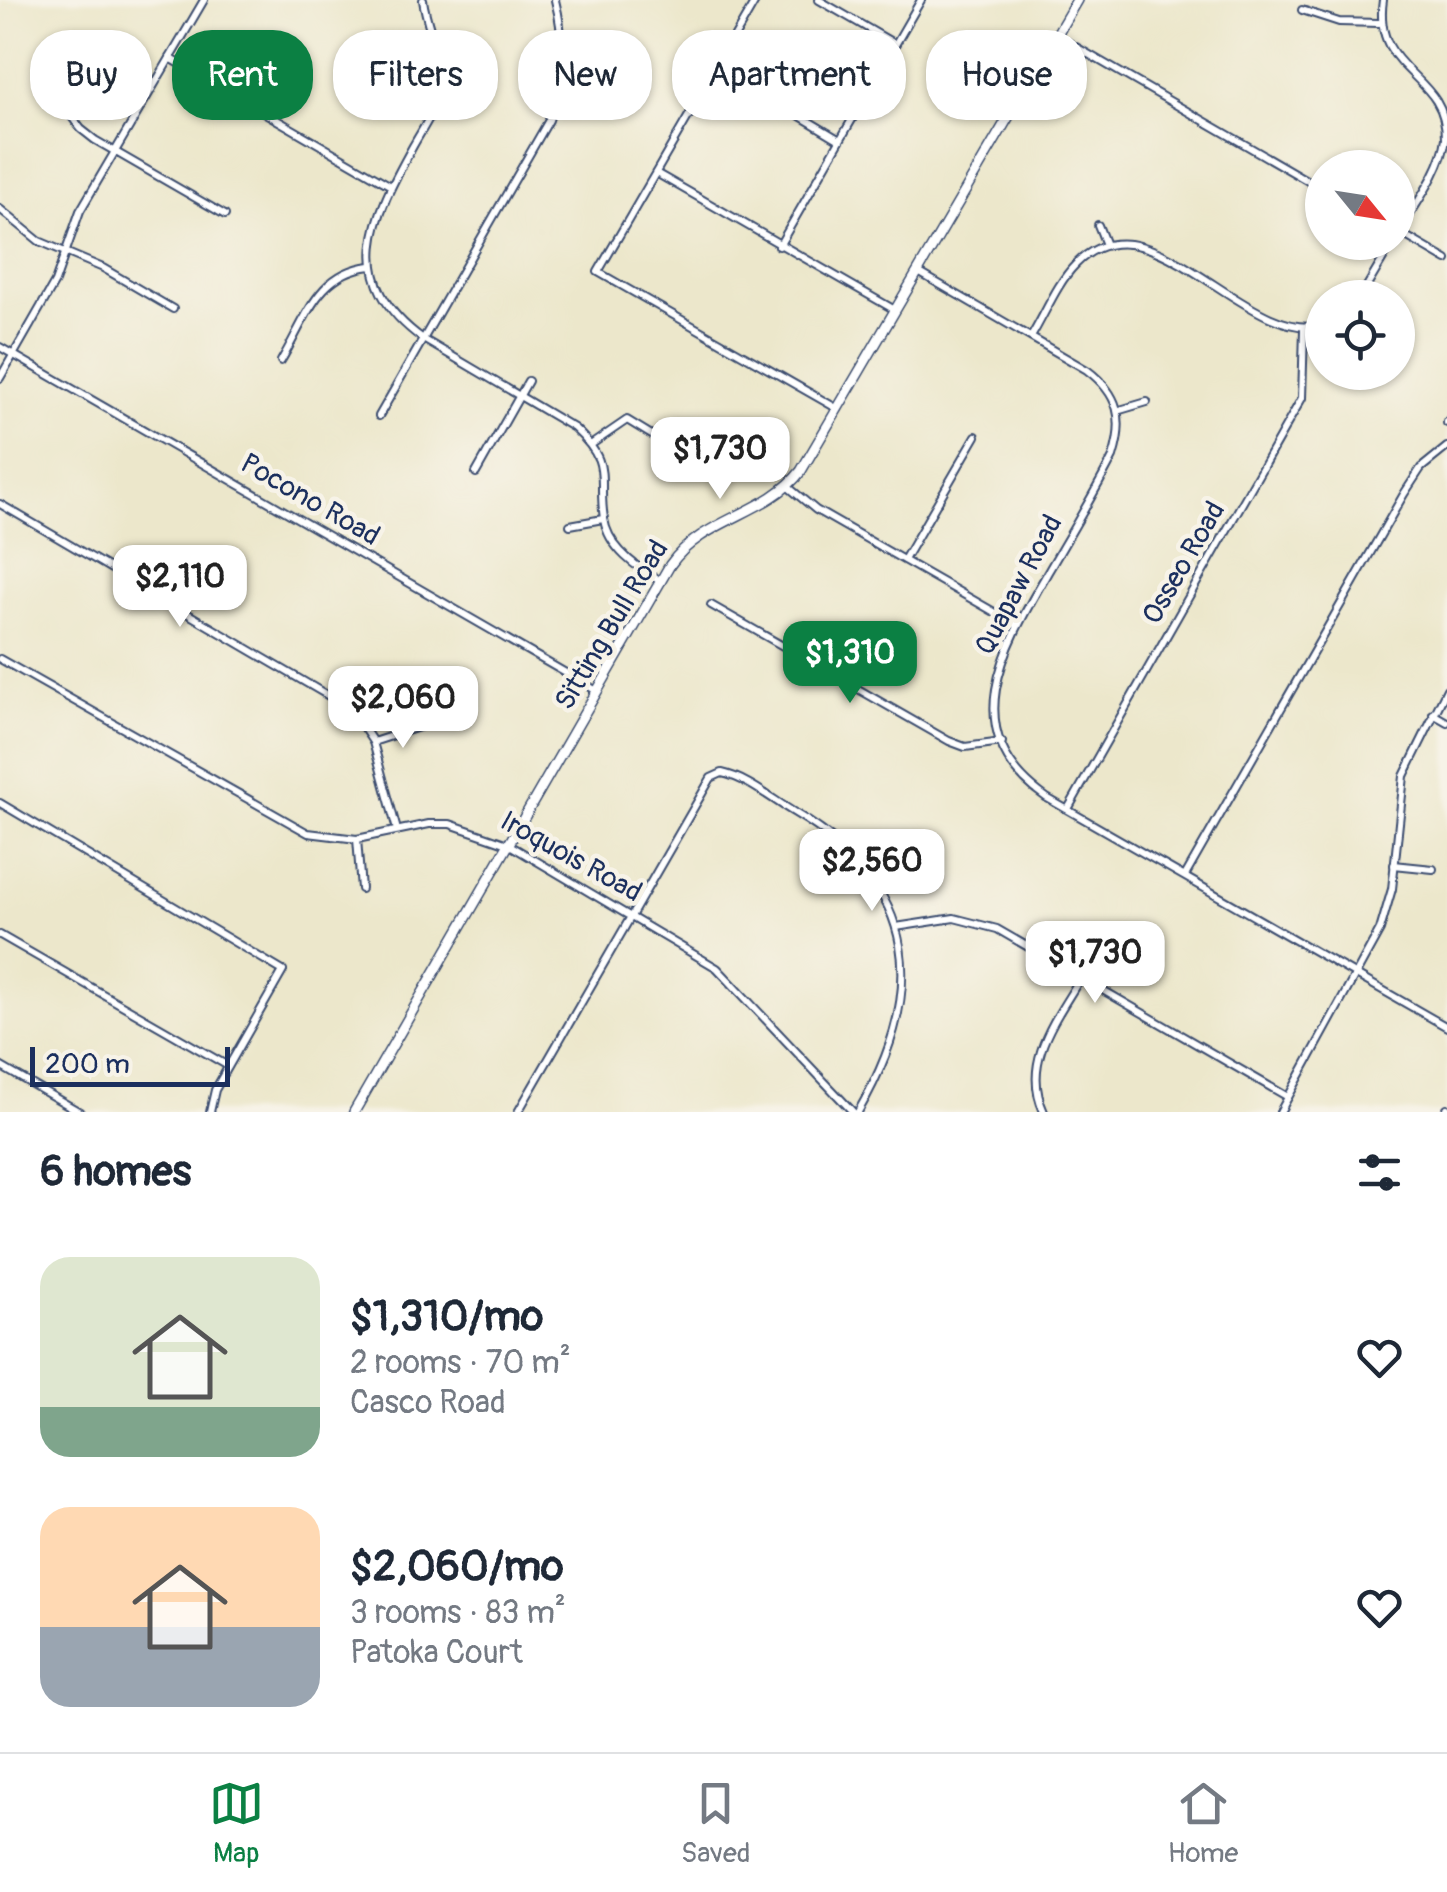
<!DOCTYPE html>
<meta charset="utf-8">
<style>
:root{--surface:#fff;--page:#f6f6f7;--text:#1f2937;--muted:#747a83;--line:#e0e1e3;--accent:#0b8043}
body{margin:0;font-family:Pangolin,sans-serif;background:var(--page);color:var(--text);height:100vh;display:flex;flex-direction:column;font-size:38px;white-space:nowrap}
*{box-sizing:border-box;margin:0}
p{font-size:32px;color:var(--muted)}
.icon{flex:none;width:55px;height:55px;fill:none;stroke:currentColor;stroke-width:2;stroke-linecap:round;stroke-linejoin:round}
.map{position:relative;height:1112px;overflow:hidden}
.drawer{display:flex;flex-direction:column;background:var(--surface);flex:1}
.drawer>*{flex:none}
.banner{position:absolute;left:30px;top:30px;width:1388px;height:90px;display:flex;gap:20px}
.needle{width:65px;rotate:120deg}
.fabs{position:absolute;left:1305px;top:150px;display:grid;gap:20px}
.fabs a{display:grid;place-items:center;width:110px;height:110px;border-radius:50%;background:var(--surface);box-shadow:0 2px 8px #0004;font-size:50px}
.scale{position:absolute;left:30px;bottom:25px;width:200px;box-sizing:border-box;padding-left:10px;border:5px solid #1b2f5e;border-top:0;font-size:28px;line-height:35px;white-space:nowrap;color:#1b2f5e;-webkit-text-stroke:8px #f7f3e8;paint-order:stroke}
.price{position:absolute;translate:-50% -85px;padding:0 22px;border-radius:20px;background:#fff;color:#222;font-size:32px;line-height:65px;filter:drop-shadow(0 2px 5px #0008)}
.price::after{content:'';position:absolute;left:50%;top:60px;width:30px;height:22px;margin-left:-15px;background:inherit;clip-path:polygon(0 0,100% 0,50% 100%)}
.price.selected{background:var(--accent);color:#fff}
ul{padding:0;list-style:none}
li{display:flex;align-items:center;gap:30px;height:250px;padding:0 40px}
li span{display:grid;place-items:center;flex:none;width:280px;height:200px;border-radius:30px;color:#555}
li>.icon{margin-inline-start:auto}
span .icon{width:120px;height:120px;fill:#fffc;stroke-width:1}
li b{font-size:42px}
h2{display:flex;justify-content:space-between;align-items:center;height:120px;padding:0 40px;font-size:42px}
.pill{padding:0 35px;border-radius:40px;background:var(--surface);box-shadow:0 2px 8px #0004;font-size:35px;line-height:90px}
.pill.selected{background:var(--accent);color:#fff}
.tabs{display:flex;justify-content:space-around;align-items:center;height:140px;border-top:2px solid var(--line);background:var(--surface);font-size:28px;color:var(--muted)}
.tabs a{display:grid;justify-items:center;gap:5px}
.tabs .selected{color:var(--accent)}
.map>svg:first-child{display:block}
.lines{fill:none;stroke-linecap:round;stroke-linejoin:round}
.minor-casing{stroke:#3a4b6e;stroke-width:10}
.tertiary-casing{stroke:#3a4b6e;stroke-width:12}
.minor{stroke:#fff;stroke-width:6}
.tertiary{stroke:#fff;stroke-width:9}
.labels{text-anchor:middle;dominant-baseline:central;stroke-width:9;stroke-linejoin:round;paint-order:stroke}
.street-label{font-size:28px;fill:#1b2f5e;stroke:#f7f3e8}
</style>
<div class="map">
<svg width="1447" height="1112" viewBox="0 0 1447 1112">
<rect width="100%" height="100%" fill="#f7f3e8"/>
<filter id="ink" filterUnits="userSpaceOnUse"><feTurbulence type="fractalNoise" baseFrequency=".01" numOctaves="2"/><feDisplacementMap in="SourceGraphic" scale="20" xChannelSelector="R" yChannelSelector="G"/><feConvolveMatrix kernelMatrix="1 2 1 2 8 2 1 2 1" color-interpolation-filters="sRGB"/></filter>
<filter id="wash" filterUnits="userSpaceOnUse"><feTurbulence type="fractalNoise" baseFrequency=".0048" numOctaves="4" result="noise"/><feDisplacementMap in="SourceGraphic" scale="40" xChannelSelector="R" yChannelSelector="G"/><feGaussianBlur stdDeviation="2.25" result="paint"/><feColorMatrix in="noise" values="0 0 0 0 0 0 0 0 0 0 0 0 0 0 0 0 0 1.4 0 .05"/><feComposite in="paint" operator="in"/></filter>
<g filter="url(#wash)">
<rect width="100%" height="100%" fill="#ece7cb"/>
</g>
<g filter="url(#ink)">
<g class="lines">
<defs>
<g id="minor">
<path d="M423,0C427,29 444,60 440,90C436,110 423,128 413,146C373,218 342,280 423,339L574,428C614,465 597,475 604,519C608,548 637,568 660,581"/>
<path d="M756,0L598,272L838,409"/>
<path d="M819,0L895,44"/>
<path d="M1383,0C1372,75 1447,72 1446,138C1442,171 1414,206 1398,234"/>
<path d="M1302,10L1339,22L1379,23"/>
<path d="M1057,36L1322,189"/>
<path d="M170,58L391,186"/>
<path d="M62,104L81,129L95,140L225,215"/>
<path d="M800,116L840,140"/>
<path d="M656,173L895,310"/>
<path d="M0,209L39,241L103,268L173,309"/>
<path d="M1098,225L1106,245"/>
<path d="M1399,232L1447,260"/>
<path d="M779,246L921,0"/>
<path d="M920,273L1087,370C1119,394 1125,419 1113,457C1093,496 1070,534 1048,572C1005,646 953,733 1047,798L1447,1027"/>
<path d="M1360,298L1393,242"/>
<path d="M1031,337C1045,314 1057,283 1076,264C1149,189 1245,345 1322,325"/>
<path d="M0,347L597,691"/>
<path d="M281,361C307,318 317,272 371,266"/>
<path d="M0,378L55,282L80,211L204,0"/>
<path d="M1120,410L1147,402"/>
<path d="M379,416L549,120C563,79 566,43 555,0"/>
<path d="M1447,422V423"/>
<path d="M592,444L627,420L709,470"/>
<path d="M476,473L528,381"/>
<path d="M787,486L816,510L1017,625"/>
<path d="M0,504L351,709L373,742L397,830"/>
<path d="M570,525L603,519"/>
<path d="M904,560L976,436"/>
<path d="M711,605L949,741L965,747L1002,742"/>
<path d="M0,659L308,833L357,839L429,824H450L508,844L717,968L853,1112"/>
<path d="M1433,714L1447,722"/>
<path d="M373,742L422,726"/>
<path d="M0,803L283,971L215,1090L210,1112"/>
<path d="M1068,809L1302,398L1304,330"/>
<path d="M357,839L361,889"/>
<path d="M1394,865L1433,869"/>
<path d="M1185,876L1404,494L1421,468L1447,447"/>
<path d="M896,927L954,918L997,929L1288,1097"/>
<path d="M0,935L228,1066"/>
<path d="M0,1066L80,1112"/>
<path d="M518,1112L711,778L722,773C747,778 773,800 795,813C921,888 928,991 858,1112"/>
<path d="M1044,1112C1021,1062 1056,1019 1081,977"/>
<path d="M1280,1112L1380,930L1392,889L1404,776L1447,689"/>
<path d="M1445,1112L1447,1108"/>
</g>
<path id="tertiary" d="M354,1112L670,565C703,518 767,515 801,471L1077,0"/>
</defs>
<use href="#minor" class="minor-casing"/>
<use href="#tertiary" class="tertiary-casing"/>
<use href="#minor" class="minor"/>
<use href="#tertiary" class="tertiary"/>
</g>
</g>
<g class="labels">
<g class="street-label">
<text transform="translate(310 500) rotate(30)">Pocono Road</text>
<text transform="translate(1184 563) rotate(-60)">Osseo Road</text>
<text transform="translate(1019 585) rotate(-62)">Quapaw Road</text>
<text transform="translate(612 625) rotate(-59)">Sitting Bull Road</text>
<text transform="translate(571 857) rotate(29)">Iroquois Road</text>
</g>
</g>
</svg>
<div class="fabs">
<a><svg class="needle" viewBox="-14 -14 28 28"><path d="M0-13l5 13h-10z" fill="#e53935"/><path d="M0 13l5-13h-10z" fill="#747a83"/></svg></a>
<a><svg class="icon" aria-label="locate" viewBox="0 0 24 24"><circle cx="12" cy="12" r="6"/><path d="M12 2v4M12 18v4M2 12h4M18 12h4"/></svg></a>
</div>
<div class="scale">200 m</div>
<b class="price" style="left:720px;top:502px">$1,730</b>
<b class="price" style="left:180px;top:630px">$2,110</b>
<b class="price selected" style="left:850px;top:706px">$1,310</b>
<b class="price" style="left:403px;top:751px">$2,060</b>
<b class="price" style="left:872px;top:914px">$2,560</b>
<b class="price" style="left:1095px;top:1006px">$1,730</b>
<div class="banner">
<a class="pill">Buy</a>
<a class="pill selected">Rent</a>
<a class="pill">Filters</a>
<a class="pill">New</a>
<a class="pill">Apartment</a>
<a class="pill">House</a>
</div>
</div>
<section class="drawer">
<h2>6 homes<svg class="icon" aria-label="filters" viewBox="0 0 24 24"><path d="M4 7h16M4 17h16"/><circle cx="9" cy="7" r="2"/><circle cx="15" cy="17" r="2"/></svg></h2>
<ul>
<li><span style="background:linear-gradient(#dfe7d0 75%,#7fa58c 0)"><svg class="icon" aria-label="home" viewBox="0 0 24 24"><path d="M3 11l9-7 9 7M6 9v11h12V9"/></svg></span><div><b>$1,310/mo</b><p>2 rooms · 70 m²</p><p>Casco Road</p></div><svg class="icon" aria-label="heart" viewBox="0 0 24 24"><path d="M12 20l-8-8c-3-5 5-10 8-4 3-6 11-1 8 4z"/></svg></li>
<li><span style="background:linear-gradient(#ffd9b3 60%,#9aa5b1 0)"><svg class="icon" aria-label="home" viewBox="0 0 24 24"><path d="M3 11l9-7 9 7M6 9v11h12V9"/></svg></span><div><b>$2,060/mo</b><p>3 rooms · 83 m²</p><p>Patoka Court</p></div><svg class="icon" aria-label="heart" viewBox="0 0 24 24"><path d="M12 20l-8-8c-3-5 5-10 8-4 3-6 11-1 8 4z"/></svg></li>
</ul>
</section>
<nav class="tabs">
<a class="selected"><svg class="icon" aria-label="map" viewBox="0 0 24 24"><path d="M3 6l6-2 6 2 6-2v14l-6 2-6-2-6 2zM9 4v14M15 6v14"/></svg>Map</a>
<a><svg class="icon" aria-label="saved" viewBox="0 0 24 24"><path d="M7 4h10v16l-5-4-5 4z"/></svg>Saved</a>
<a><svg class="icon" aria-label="home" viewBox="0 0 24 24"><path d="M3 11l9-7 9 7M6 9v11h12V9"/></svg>Home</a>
</nav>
